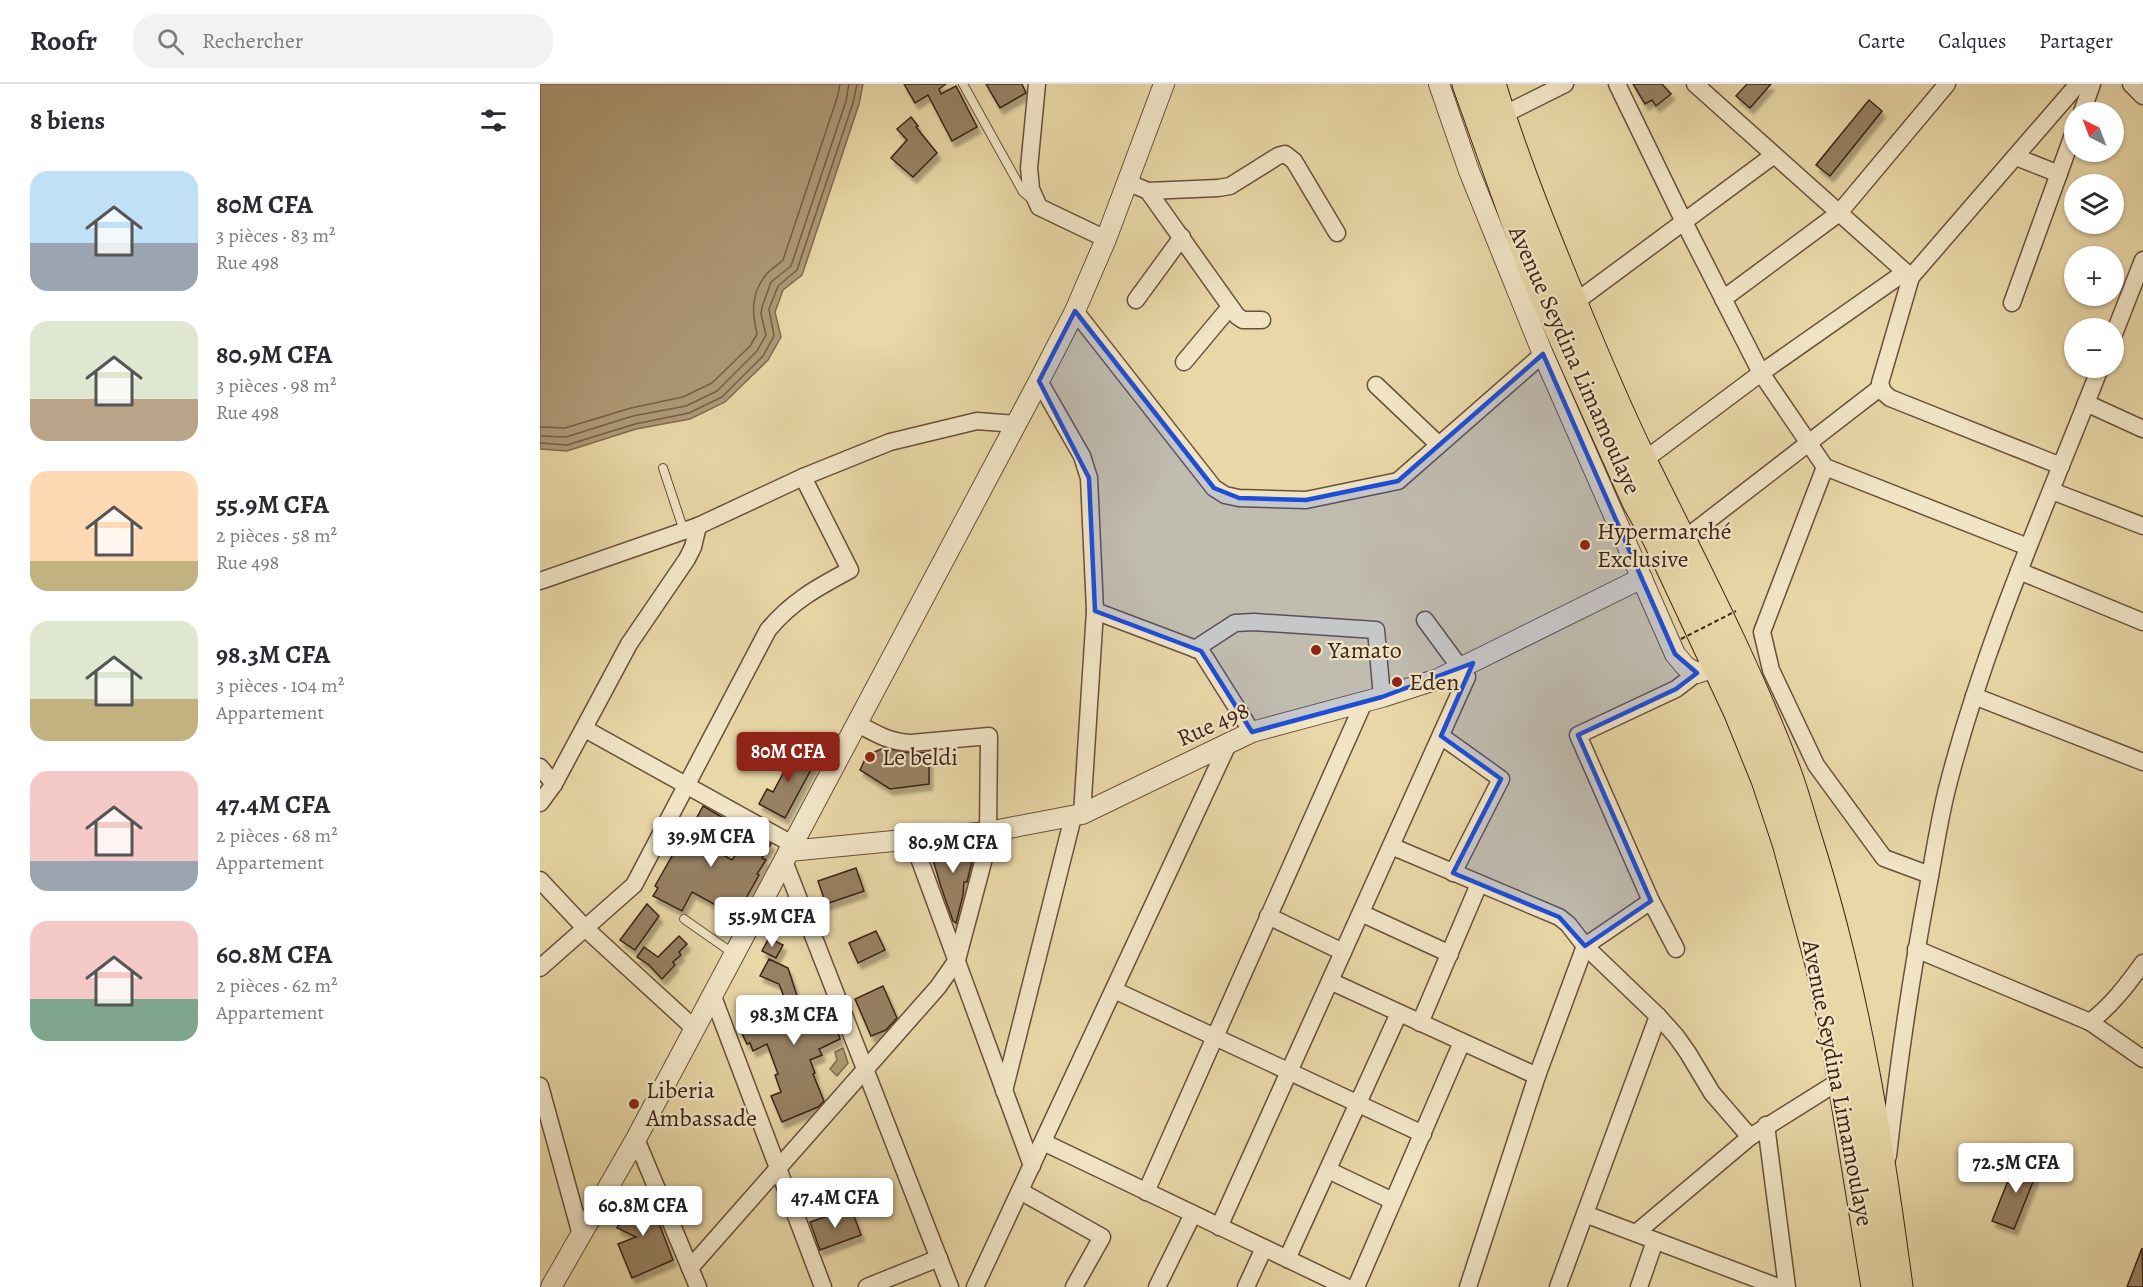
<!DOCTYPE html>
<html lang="fr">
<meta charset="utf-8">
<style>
:root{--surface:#fff;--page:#f2f2f3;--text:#2b2b33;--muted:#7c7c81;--line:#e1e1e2;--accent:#8f2418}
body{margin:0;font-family:Alegreya,serif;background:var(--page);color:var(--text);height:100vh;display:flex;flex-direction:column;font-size:22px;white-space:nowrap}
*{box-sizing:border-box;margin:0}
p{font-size:20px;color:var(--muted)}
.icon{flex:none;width:33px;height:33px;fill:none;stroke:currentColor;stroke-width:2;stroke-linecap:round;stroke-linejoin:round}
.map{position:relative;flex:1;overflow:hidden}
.sheet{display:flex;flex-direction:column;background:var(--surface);width:540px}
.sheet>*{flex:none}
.needle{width:39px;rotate:318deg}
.tools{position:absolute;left:1524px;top:18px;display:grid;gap:12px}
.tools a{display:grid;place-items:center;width:60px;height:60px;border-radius:50%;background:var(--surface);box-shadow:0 2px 4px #0004;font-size:30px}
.price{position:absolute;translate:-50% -51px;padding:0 14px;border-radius:6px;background:#fff;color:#222;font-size:20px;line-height:39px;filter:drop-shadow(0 2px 3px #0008)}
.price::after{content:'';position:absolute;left:50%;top:36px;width:18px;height:14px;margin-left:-9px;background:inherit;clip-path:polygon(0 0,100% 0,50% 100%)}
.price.on{background:var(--accent);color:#fff}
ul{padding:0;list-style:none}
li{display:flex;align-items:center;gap:18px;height:150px;padding:0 30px}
li span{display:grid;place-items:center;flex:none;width:168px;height:120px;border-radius:18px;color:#555}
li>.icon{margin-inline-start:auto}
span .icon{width:72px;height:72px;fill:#fffc;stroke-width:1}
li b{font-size:26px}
h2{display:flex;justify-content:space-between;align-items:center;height:72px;padding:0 30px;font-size:26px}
header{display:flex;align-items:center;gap:36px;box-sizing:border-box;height:84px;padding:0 30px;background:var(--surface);border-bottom:2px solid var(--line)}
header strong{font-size:28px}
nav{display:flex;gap:33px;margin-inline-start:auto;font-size:21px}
.search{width:420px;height:54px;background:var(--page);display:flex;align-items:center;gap:15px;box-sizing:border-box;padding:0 21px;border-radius:24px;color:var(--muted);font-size:22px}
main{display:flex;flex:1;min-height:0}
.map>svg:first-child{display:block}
.water{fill:#af9a77;stroke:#826a51;stroke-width:1.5}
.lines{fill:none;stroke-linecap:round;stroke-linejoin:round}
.shore{stroke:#765e48;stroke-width:1.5}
.building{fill:#978163;stroke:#3e2319;stroke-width:1.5;filter:url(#shadow)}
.service-casing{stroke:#69503c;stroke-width:10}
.minor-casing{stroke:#69503c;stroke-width:19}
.tertiary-casing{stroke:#69503c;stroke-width:22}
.trunk-casing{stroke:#3e2319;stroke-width:29}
.service{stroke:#f1e5c6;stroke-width:8}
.minor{stroke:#f1e5c6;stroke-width:16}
.tertiary{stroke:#f1e5c6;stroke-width:20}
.trunk{stroke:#e9d7a7;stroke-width:27}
.path-bridge{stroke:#3e2319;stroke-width:2;stroke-dasharray:4.5 3;stroke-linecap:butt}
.marked{fill:#1d4ed8;fill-opacity:0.2;stroke:#1d4ed8;stroke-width:4.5;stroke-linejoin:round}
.poi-dot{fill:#8f2418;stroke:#f1e5c6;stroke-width:2}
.labels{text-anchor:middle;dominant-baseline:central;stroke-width:4.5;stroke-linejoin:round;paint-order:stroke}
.street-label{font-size:24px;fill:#3e2319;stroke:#f1e5c6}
.poi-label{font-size:24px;fill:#3e2319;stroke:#f1e5c6;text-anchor:start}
</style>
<header>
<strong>Roofr</strong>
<div class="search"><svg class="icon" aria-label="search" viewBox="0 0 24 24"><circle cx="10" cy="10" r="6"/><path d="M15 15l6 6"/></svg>Rechercher</div>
<nav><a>Carte</a><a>Calques</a><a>Partager</a></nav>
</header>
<main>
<section class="sheet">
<h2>8 biens<svg class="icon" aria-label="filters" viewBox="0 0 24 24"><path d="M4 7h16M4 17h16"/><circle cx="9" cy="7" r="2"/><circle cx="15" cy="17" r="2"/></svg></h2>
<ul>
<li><span style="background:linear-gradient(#bfe0f5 60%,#9aa5b1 0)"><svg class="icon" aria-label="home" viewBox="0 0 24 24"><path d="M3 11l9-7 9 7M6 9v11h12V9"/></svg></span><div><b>80M CFA</b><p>3 pièces · 83 m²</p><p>Rue 498</p></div></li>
<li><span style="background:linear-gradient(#dfe7d0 65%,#b9a48a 0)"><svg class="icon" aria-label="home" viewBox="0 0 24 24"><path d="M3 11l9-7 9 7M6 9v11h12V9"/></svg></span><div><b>80.9M CFA</b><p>3 pièces · 98 m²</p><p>Rue 498</p></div></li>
<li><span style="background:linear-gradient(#ffd9b3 75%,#c2b280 0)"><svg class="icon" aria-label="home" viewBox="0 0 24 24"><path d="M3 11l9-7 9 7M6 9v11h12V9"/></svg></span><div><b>55.9M CFA</b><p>2 pièces · 58 m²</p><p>Rue 498</p></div></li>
<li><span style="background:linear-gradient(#dfe7d0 65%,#c2b280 0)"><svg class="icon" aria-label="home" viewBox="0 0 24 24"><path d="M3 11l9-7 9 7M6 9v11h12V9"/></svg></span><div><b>98.3M CFA</b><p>3 pièces · 104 m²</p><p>Appartement</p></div></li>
<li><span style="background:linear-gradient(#f6c9c9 75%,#9aa5b1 0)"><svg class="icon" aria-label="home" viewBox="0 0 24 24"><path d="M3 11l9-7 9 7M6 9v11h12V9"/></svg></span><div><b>47.4M CFA</b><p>2 pièces · 68 m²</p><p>Appartement</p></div></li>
<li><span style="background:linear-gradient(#f6c9c9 65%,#7fa58c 0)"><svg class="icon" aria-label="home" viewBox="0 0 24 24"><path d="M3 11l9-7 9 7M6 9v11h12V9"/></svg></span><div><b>60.8M CFA</b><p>2 pièces · 62 m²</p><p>Appartement</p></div></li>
</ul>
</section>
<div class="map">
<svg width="1603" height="1203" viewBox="0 0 1603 1203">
<defs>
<filter id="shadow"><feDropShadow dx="3.5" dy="6" stdDeviation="1.5" flood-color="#0004"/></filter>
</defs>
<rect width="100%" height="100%" fill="#e9d7a7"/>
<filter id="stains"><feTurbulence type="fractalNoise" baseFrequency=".00333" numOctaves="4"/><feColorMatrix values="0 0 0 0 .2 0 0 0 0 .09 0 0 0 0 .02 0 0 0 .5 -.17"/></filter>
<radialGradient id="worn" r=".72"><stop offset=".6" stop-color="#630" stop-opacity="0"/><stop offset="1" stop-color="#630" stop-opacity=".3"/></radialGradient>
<g class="water">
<path d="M0,0H323L319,20L262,191L243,206L235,228L241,253L228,276L185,318L150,335L96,345L27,367L0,365Z"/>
<path d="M303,964L308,979L297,992L290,985L297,976L295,968Z"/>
</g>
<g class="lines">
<g class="shore">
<path d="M0,343L25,344L91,324L143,313L172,299L210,262L217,250C212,229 211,210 225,192C229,186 237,182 243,176L297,14L300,0"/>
<path d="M0,352L26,353L93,332L146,322L177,307L217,267L226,251L221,230L222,223L231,198L251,182L306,17L309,0"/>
<path d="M0,359L27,361L95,340L149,329L182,313L223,272L234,252L229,225L238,202L257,186L313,19L317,0"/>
</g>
</g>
<g class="building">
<path d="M364,0H406L399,5L401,10L416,2L437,43L412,57L388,11L375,19Z"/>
<path d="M446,0H482L486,9L460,24Z"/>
<path d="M1093,0H1122L1131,10L1116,22L1112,16L1105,20Z"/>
<path d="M1207,0H1231L1210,24L1196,12Z"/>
<path d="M1329,16L1342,27L1290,92L1276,81Z"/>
<path d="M371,33L378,42L376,43L397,69L373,93L351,74L367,56L357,45Z"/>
<path d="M254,656L266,664L260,674L273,682L245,734L219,720L227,705L233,708L253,671L247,667Z"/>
<path d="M344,664L370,669L389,668V700L350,705L320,686L327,671Z"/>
<path d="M163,722L187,736L171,764L192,776L209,750L231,760L222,774L226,776L217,790L219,791L196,832L152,808L142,827L113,812L118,804L115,802L144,751L147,752Z"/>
<path d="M436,761L427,798H424L423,811L416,839L413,837L401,803L390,766Z"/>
<path d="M316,784L324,807L286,820L278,797Z"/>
<path d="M107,820L119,832L95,866L80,856Z"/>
<path d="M336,847L345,866L318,879L309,859Z"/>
<path d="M139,852L147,860L139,868L141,871L133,878L135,881L122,895L109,881L97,873L104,863L118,873Z"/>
<path d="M229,854L243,861L236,874L222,867Z"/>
<path d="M229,875L248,884L261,924L282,914L289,930L292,929L300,955L279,965L282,971L270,976L275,989L273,990L284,1017L278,1023L242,1038L231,1012L241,1008L235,991L238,990L227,960L213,967L210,959L207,960L199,943L213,936L217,948L221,946L222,948L253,936L239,900L220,892Z"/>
<path d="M343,902L357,934L346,946L331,952L315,915Z"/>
<path d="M1477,1074L1499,1083L1474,1145L1452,1137Z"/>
<path d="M95,1106L109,1113L133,1176L92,1194L78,1160L96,1153L77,1144Z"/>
<path d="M311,1124L321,1151L280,1166L270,1138Z"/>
<path d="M1602,1164L1603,1203H1587Z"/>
</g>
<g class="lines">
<defs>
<g id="service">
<path d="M423,0L483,108L490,114"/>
<path d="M123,384L144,447"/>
<path d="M144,835L194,870"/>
</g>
<g id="minor">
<path d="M497,0L489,84L491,105L499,123L566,155"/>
<path d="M1077,0L1144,138L1221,289L1285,383L1488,463"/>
<path d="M1155,0L1371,193"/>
<path d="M1591,0L1603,12"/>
<path d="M1542,28L1552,0"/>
<path d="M961,32L1025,0"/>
<path d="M1476,73L1519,90"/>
<path d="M589,99L608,107L697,232L703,236H722"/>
<path d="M608,107L678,104L690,102L738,72L745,70L754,77L797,149"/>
<path d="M1183,215L1299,129L1407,0"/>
<path d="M596,216L642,153"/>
<path d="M1034,219L1234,71"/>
<path d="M1472,219L1534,48"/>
<path d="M535,227L674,404L685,411L699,414L766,416L858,397L1003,270"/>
<path d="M1574,250L1603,176"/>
<path d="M644,278L690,223"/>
<path d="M499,297L542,372L549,394L555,527L542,730"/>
<path d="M836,301L899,361"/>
<path d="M1546,319L1603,345"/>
<path d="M1103,377L1221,289L1365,188"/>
<path d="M1521,382L1350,314L1343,308L1340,299L1371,193L1538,0"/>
<path d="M1285,383L1222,548L1231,586L1276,681L1344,774L1390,791"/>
<path d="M1512,407L1603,442"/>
<path d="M1143,456L1341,303"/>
<path d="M1479,487L1603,538"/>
<path d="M0,497L158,442L263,393L350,358L437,337L476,340"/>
<path d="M555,527L661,567L712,648"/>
<path d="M655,565L695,539L714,538L836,546L842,613"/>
<path d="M1434,612L1603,678"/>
<path d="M45,645L252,760"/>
<path d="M901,652L961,695L913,789"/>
<path d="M0,683L14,700"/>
<path d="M0,719L14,700L89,560L147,475L153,463L158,442"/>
<path d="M372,755L492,1082"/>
<path d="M851,762L1019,833L1028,840L1045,862L1118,932L1136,952L1148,969L1172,1009L1210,1053"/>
<path d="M244,777L410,1203"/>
<path d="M0,796L46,845L154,944"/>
<path d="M1111,817L1136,865"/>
<path d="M821,829L910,870"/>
<path d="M728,832L803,868"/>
<path d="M1376,865L1550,938L1603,975"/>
<path d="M0,884L94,801L228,546C252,517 278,503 310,486L263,393"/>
<path d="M790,897L997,992"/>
<path d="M574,906L883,1050"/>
<path d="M172,910L283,1203"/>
<path d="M1550,938C1572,921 1587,901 1603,879"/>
<path d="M880,939L939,800"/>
<path d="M0,1002L41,1151"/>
<path d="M464,1007L533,733"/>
<path d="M1226,1041L1247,1203"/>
<path d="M96,1055L158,1203"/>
<path d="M503,1058L806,1203"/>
<path d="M1348,1072C1358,982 1371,892 1388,803C1394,771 1399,737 1407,705C1444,560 1506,422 1560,284"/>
<path d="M788,1086L853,1117"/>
<path d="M480,1107L562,1153L534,1203"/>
<path d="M606,1108L824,618"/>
<path d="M1045,1130L1238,1203"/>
<path d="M679,1143L927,593L885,536"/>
<path d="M1096,1149L1210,1053L1301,996"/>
<path d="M747,1175L859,929"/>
<path d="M150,1184L398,903L417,876L446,767L448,748L449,652L371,659C350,658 336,650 318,640"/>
<path d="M327,1203L399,1174"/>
<path d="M435,1203L689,658"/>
<path d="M617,1203L653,1130"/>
<path d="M706,1203L724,1164"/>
<path d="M816,1203L922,958"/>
<path d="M928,1203L997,992L1045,862L1111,817L1038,651L1136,605L1157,589"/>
<path d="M1018,1203L1118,932"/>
<path d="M1099,1203L1115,1157"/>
</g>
<g id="tertiary">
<path d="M899,0L929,87L1003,270L1135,570L1146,583L1157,589L1175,583"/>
<path d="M249,767L448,748L542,730L712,648L842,613L898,595L1102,494"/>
<path d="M11,1203L96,1055L499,297L535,227L566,155L624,0"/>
</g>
<g id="trunk">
<path d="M926,0L993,188L1096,418L1117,456L1197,627L1225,696L1246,759L1278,876L1292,939L1335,1203"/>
<path d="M952,0C973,70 1000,137 1028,205C1052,264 1077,324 1105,381C1155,482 1208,583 1248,690C1256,712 1262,735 1269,757C1315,902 1339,1052 1359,1203"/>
</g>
</defs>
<use href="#service" class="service-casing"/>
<use href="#minor" class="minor-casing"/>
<use href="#tertiary" class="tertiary-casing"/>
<use href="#trunk" class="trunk-casing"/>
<use href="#service" class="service"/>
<use href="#minor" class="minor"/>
<use href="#tertiary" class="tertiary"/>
<use href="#trunk" class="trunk"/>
<path class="path-bridge" d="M1141,555L1196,527"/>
</g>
<path class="marked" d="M535,227L674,404L699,414L766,416L858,397L1003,270L1135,570L1157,589L1136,605L1038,651L1111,817L1045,862L1019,833L913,789L961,695L901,652L933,579L842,613L712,648L661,567L555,527L549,394L499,297Z"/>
<g class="poi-dot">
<circle cx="1045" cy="461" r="6"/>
<circle cx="776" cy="566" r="6"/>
<circle cx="857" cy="598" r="6"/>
<circle cx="330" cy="673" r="6"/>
<circle cx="94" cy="1020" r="6"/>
</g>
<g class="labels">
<g class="street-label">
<text transform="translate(1035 276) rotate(66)">Avenue Seydina Limamoulaye</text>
<text transform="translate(673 640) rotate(-24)">Rue 498</text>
<text transform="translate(1298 999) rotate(79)">Avenue Seydina Limamoulaye</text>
</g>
<g class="poi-label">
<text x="1057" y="447">Hypermarché<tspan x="1057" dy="28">Exclusive</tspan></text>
<text x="788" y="566">Yamato</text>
<text x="869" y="598">Eden</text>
<text x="342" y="673">Le beldi</text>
<text x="106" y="1006">Liberia<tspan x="106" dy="28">Ambassade</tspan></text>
</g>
</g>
<rect width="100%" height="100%" filter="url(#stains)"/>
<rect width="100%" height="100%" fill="url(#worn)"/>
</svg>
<div class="tools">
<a><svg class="needle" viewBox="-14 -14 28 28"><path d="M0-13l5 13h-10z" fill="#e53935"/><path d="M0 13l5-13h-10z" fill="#7c7c81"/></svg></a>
<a><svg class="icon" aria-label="layers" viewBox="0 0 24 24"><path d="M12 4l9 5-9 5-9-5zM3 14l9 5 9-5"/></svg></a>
<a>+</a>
<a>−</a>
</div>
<b class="price on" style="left:248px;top:699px">80M CFA</b>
<b class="price" style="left:171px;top:784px">39.9M CFA</b>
<b class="price" style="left:413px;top:790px">80.9M CFA</b>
<b class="price" style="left:232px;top:864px">55.9M CFA</b>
<b class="price" style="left:254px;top:962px">98.3M CFA</b>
<b class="price" style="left:1476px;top:1110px">72.5M CFA</b>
<b class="price" style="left:295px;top:1145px">47.4M CFA</b>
<b class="price" style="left:103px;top:1153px">60.8M CFA</b>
</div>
</main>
